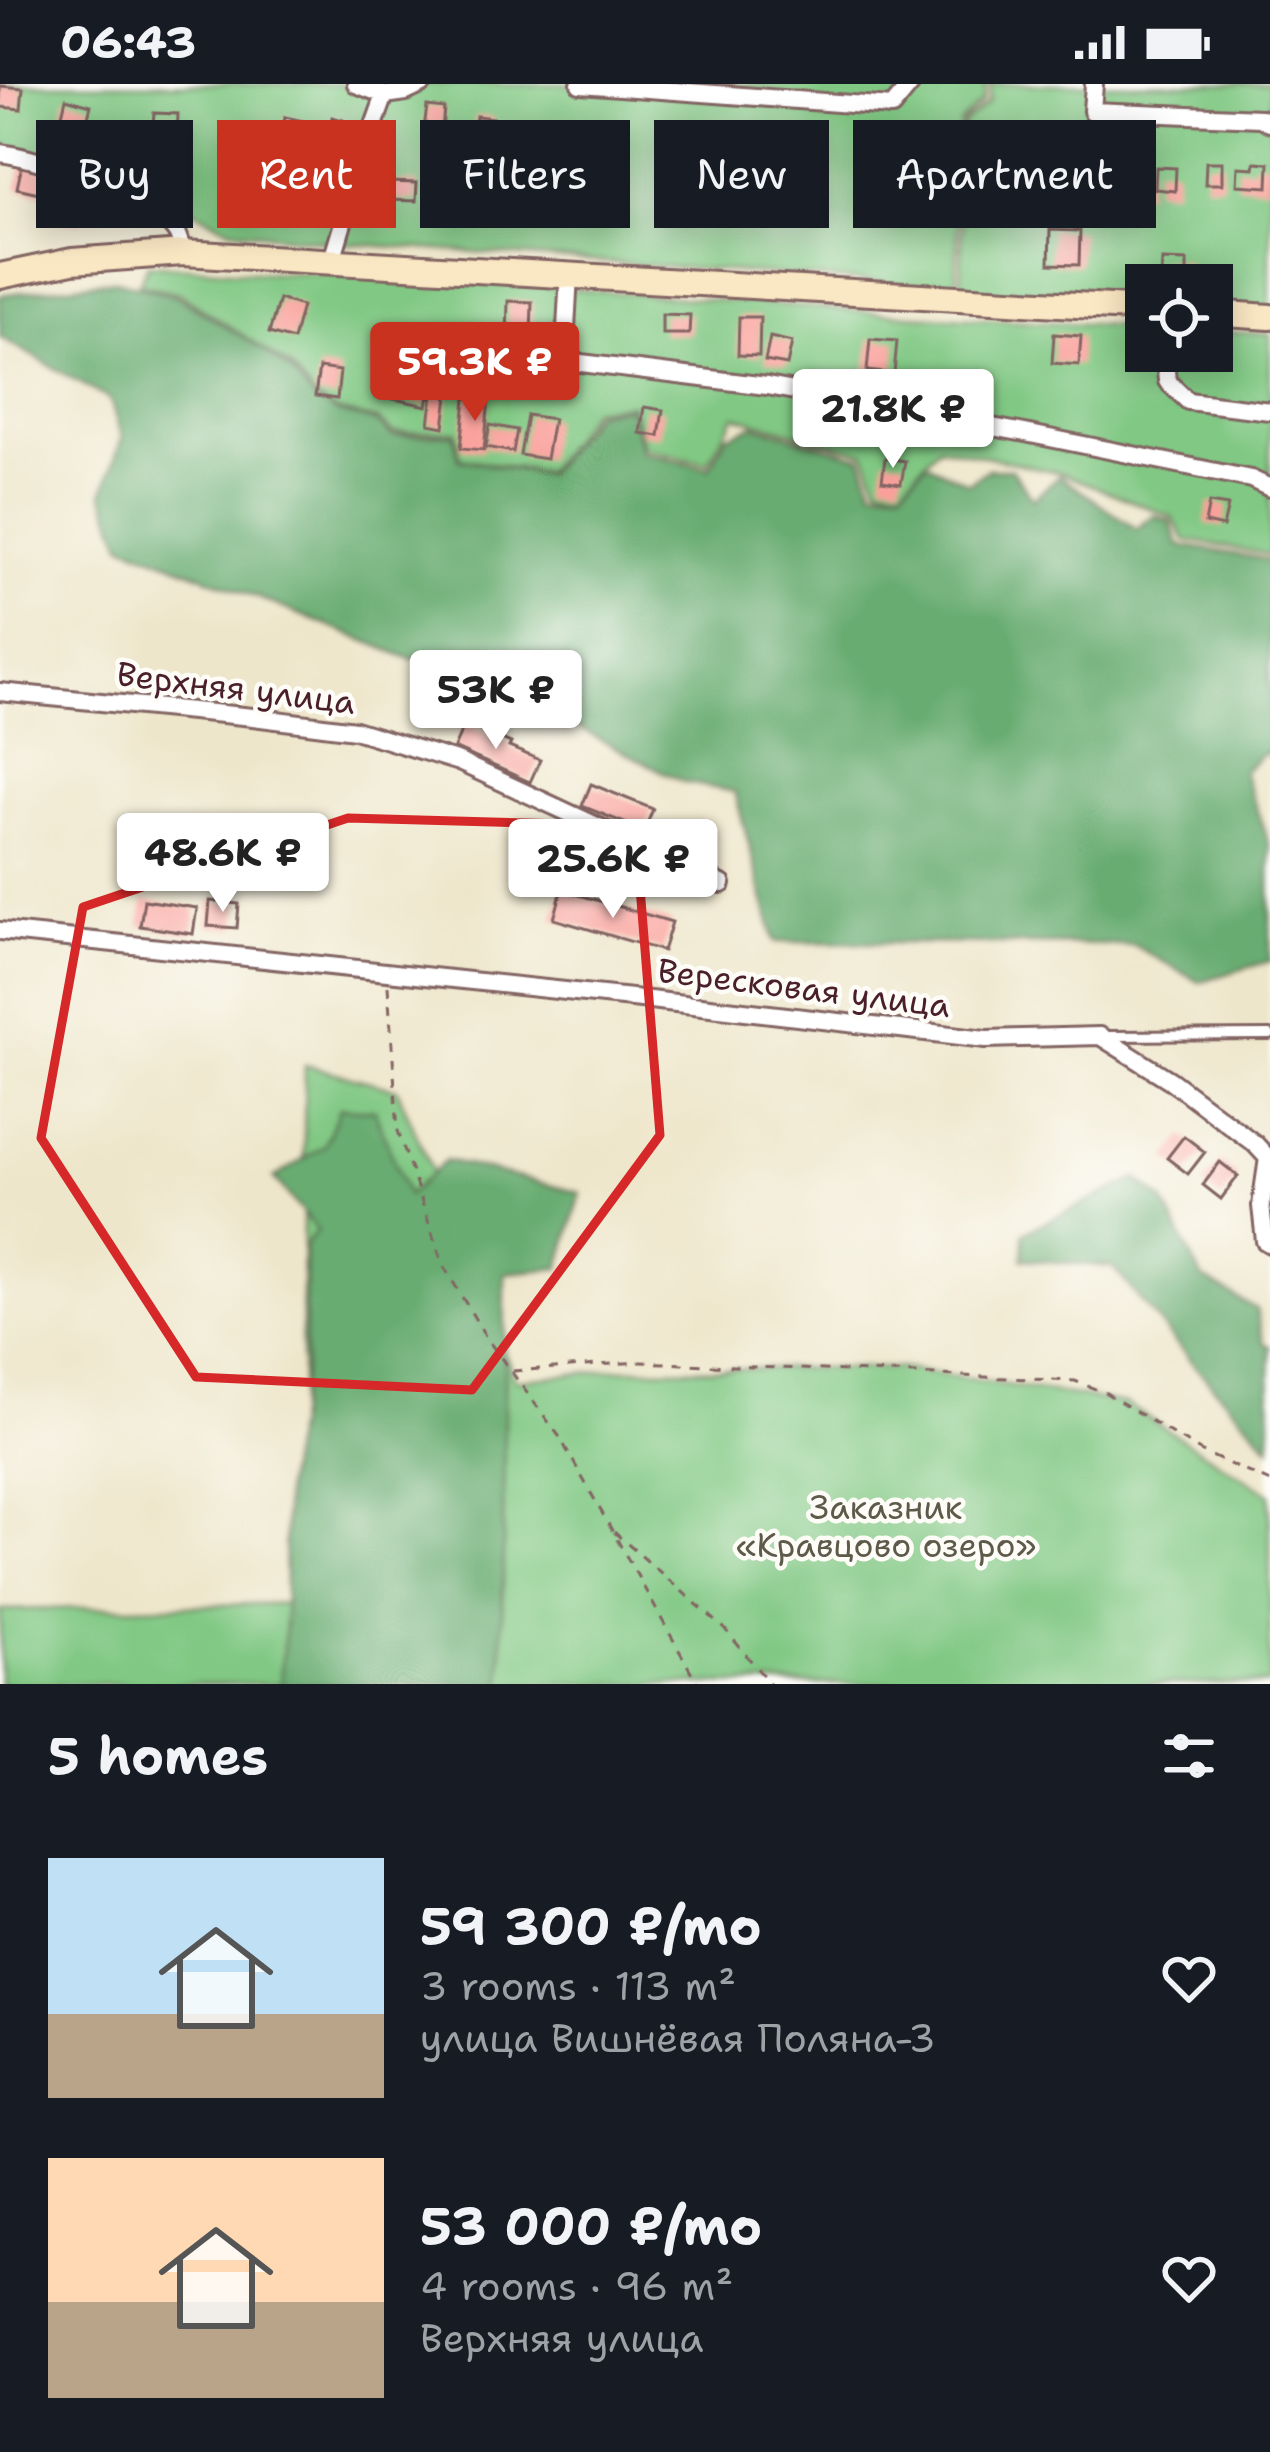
<!DOCTYPE html>
<meta charset="utf-8">
<style>
:root{--surface:#171b24;--page:#20242c;--text:#f1f3f6;--muted:#9ea1a6;--accent:#c8321e}
body{margin:0;font-family:"Shantell Sans",sans-serif;background:var(--page);color:var(--text);height:100vh;display:flex;flex-direction:column;font-size:45px;white-space:nowrap}
*{box-sizing:border-box;margin:0}
p{font-size:39px;color:var(--muted)}
.icon{flex:none;width:66px;height:66px;fill:none;stroke:currentColor;stroke-width:2;stroke-linecap:round;stroke-linejoin:round}
.map{position:relative;height:1600px;overflow:hidden}
.details{display:flex;flex-direction:column;background:var(--surface);flex:1}
.details>*{flex:none}
.banner{position:absolute;left:36px;top:36px;width:1200px;height:108px;display:flex;gap:24px}
.buttons{position:absolute;left:1125px;top:180px;display:grid;gap:24px}
.buttons a{display:grid;place-items:center;width:108px;height:108px;border-radius:0px;background:var(--surface);box-shadow:0 6px 30px #0003;font-size:60px}
.price{position:absolute;translate:-50% -102px;padding:0 27px;border-radius:12px;background:#fff;color:#222;font-size:39px;line-height:78px;filter:drop-shadow(0 3px 6px #0008)}
.price::after{content:'';position:absolute;left:50%;top:72px;width:36px;height:27px;margin-left:-18px;background:inherit;clip-path:polygon(0 0,100% 0,50% 100%)}
.price.on{background:var(--accent);color:#fff}
ul{padding:0;list-style:none}
li{display:flex;align-items:center;gap:36px;height:300px;padding:0 48px}
li span{display:grid;place-items:center;flex:none;width:336px;height:240px;border-radius:0px;color:#555}
li>.icon{margin-inline-start:auto}
span .icon{width:144px;height:144px;fill:#fffc;stroke-width:1}
li b{font-size:51px}
h2{display:flex;justify-content:space-between;align-items:center;height:144px;padding:0 48px;font-size:51px}
.chip{padding:0 42px;border-radius:0px;background:var(--surface);box-shadow:0 6px 30px #0003;font-size:42px;line-height:108px}
.chip.on{background:var(--accent);color:#fff}
.status{display:flex;justify-content:space-between;align-items:center;height:84px;padding:0 60px;background:var(--surface);direction:ltr}
.status svg{height:33px;fill:currentColor}
.map>svg:first-child{display:block}
.green{fill:#80c883;stroke:#657457;stroke-width:3}
.forest{fill:#68ac71;stroke:#59664e;stroke-width:3}
.building{fill:#faa09b}
.lines{fill:none;stroke-linecap:round;stroke-linejoin:round}
.service-casing{stroke:#836563;stroke-width:14}
.minor-casing{stroke:#836563;stroke-width:22}
.secondary-casing{stroke:#836563;stroke-width:30}
.path{stroke:#836563;stroke-width:3;stroke-dasharray:9 9;stroke-linecap:butt}
.service{stroke:#fff;stroke-width:8}
.minor{stroke:#fff;stroke-width:16}
.secondary{stroke:#fae7c3;stroke-width:24}
.marked{fill:none;stroke:#d62828;stroke-width:9;stroke-linejoin:round}
.labels{text-anchor:middle;dominant-baseline:central;stroke-width:9;stroke-linejoin:round;paint-order:stroke}
.street-label{font-size:33px;fill:#4a1f2b;stroke:#fdfcf7}
.park-label{font-size:33px;fill:#5d5a4a;stroke:#fdfcf7}
</style>
<div class="status"><b>06:43</b><svg viewBox="0 0 49 12"><path d="M0 12V9h3v3zM5 12V6h3v6zM10 12V3h3v9zM15 12V0h3v12zM26 1h20v11H26zM47 4h2v5h-2z"/></svg></div>
<div class="map">
<svg width="1270" height="1600" viewBox="0 0 1270 1600">
<rect width="100%" height="100%" fill="#fdfcf7"/>
<filter id="ink" filterUnits="userSpaceOnUse"><feTurbulence type="fractalNoise" baseFrequency=".00833" numOctaves="2"/><feDisplacementMap in="SourceGraphic" scale="24" xChannelSelector="R" yChannelSelector="G"/><feConvolveMatrix kernelMatrix="1 2 1 2 8 2 1 2 1" color-interpolation-filters="sRGB"/></filter>
<filter id="wash" filterUnits="userSpaceOnUse"><feTurbulence type="fractalNoise" baseFrequency=".004" numOctaves="4" result="noise"/><feDisplacementMap in="SourceGraphic" scale="48" xChannelSelector="R" yChannelSelector="G"/><feGaussianBlur stdDeviation="2.7" result="paint"/><feColorMatrix in="noise" values="0 0 0 0 0 0 0 0 0 0 0 0 0 0 0 0 0 1.4 0 .05"/><feComposite in="paint" operator="in"/></filter>
<g filter="url(#wash)">
<rect width="100%" height="100%" fill="#eee6ca"/>
<g class="green">
<path d="M0,0H986L984,16L960,40L956,204L330,158L232,145L118,90L0,60Z"/>
<path d="M991,0H1270V234L1212,230V201H1146V225L961,211L963,41L989,18Z"/>
<path d="M148,180L256,188L380,190L911,231L1146,243V267H1212V247L1270,250V471L1185,456L1172,433L1061,389L939,362L902,404L878,401L865,369L735,332L707,379L644,364L631,320L592,325L546,388L460,374L456,347L393,349L378,336L340,328L315,315L290,283L179,209L139,200Z"/>
<path d="M305,981L397,1005L456,1142L515,1296L620,1285L900,1284L1126,1320L1270,1410V1600H0V1526L298,1519Z"/>
</g>
<g class="forest">
<path d="M115,196L177,212L265,267L290,287L315,316L339,329L377,338L392,352L454,350L459,375L546,391L595,328L629,323L642,368L709,384L727,352L754,341L862,373L873,405H902L927,379L969,399L988,385H1011L1033,415L1059,392L1137,445L1154,431L1170,437L1179,461L1270,476V673L1265,668L1243,687L1270,763V877L1199,898L1133,861L775,858L735,708L683,698L452,579L411,575L123,460L103,410L122,354L110,316L0,253V211Z"/>
<path d="M340,1024L374,1026L408,1111L446,1076L581,1109L560,1184L505,1189L502,1600H280L285,1541L284,1404L305,1280V1161L317,1146L274,1094L324,1062Z"/>
<path d="M1137,1095L1163,1116L1202,1194L1256,1225L1264,1259L1270,1262V1363L1193,1280L1113,1183L1023,1175L1024,1148Z"/>
</g>
<g id="blocks">
<g class="building">
<path d="M0,2L23,4L21,25L0,23Z"/>
<path d="M66,14L91,21L86,41L61,35Z"/>
<path d="M427,22L444,24L442,46L424,44Z"/>
<path d="M154,29L178,30L177,52L152,50Z"/>
<path d="M476,32L493,34L490,57L473,54Z"/>
<path d="M285,33L303,37L299,60L281,57Z"/>
<path d="M332,33L343,36L334,76L323,74Z"/>
<path d="M604,43L622,44L620,65L602,64Z"/>
<path d="M768,60L787,62L785,81L766,79Z"/>
<path d="M799,61L823,63L822,79L798,77Z"/>
<path d="M982,65L1002,66L1000,87L980,86Z"/>
<rect x="1022" y="71" width="18" height="22"/>
<path d="M249,74L270,79L266,95L245,91Z"/>
<path d="M1206,78H1222V100H1205Z"/>
<path d="M1255,78L1269,79L1268,103L1237,101L1238,83L1254,84Z"/>
<path d="M1097,80L1120,81L1118,101L1096,100Z"/>
<path d="M22,81L48,87L43,110L17,104Z"/>
<path d="M1125,81L1149,82L1147,109L1123,108Z"/>
<path d="M1156,83L1176,84L1175,107L1155,105Z"/>
<path d="M386,98L417,99L416,117L386,116Z"/>
<path d="M576,101L597,103L594,136L573,135Z"/>
<path d="M70,103L87,106L80,139L64,136Z"/>
<path d="M1050,146L1080,147L1079,181L1049,180Z"/>
<path d="M1162,176L1187,177V197L1161,196Z"/>
<path d="M279,215L302,222L293,256L269,249Z"/>
<path d="M508,217L532,218L531,252L507,251Z"/>
<path d="M662,230L690,231L689,250H662Z"/>
<path d="M739,233H760L759,272L738,271Z"/>
<path d="M1054,250L1081,252L1079,281L1052,279Z"/>
<path d="M770,253L792,258L787,281L765,277Z"/>
<path d="M870,255L897,257L894,290L867,287Z"/>
<path d="M396,277L434,284L427,322L389,314Z"/>
<path d="M319,284L340,287L337,315L315,312Z"/>
<path d="M433,310L448,312L444,343L429,340Z"/>
<path d="M466,314L489,316L484,366L461,364Z"/>
<path d="M644,323L663,326L659,352L640,349Z"/>
<path d="M527,331L553,335L546,375L520,371Z"/>
<path d="M490,341L517,346L513,368L486,363Z"/>
<path d="M885,374L905,377L901,400L882,397Z"/>
<path d="M1209,419L1228,422L1223,443L1205,439Z"/>
<path d="M465,639L511,659L509,663L540,676L530,698L454,664Z"/>
<path d="M591,700L653,725L644,747L582,722Z"/>
<path d="M562,806L672,838L663,867L554,835Z"/>
<path d="M144,816L197,824L193,850L140,842Z"/>
<path d="M210,817L239,820L237,844L208,842Z"/>
<path d="M1184,1052L1205,1068L1188,1090L1167,1074Z"/>
<path d="M1220,1078L1238,1092L1221,1115L1203,1101Z"/>
</g>
</g>
</g>
<g filter="url(#ink)">
<use href="#blocks" fill-opacity="0" stroke="#836563" stroke-width="3"/>
<g class="lines">
<defs>
<path id="service" d="M1107,952L1270,951"/>
<g id="minor">
<path d="M356,0L385,11"/>
<path d="M580,0L892,23L911,0"/>
<path d="M1094,0L1092,27L1261,34L1270,39"/>
<path d="M0,69C41,74 158,113 178,151C181,157 181,163 183,169"/>
<path d="M332,176L362,75L385,11L406,8L423,0"/>
<path d="M569,190L565,263L573,278L767,302L1025,349L1251,395L1270,404"/>
<path d="M1164,267L1167,297L1188,317L1270,327"/>
<path d="M0,608L253,633L355,646L459,678L722,800"/>
<path d="M0,847L641,915L986,955L1100,952L1170,996L1255,1060L1268,1074L1261,1122L1265,1157L1270,1160"/>
</g>
<g id="secondary">
<path d="M0,192L72,177L183,169L1146,225"/>
<path d="M1212,229L1270,233"/>
</g>
</defs>
<use href="#service" class="service-casing"/>
<use href="#minor" class="minor-casing"/>
<use href="#secondary" class="secondary-casing"/>
<g class="path">
<path d="M388,902L398,1047L443,1181L487,1255L559,1352L698,1600"/>
<path d="M513,1287L640,1278L1075,1297L1106,1309L1200,1367L1270,1398"/>
<path d="M614,1448L724,1544L770,1600"/>
</g>
<use href="#service" class="service"/>
<use href="#minor" class="minor"/>
<use href="#secondary" class="secondary"/>
</g>
</g>
<path class="marked" d="M348,734L635,742L660,1051L472,1306L196,1293L41,1054L83,823Z"/>
<g class="labels">
<g class="street-label">
<text transform="translate(236 604) rotate(7)">Верхняя улица</text>
<text transform="translate(804 904) rotate(7)">Вересковая улица</text>
</g>
<g class="park-label">
<text x="886" y="1423">Заказник<tspan x="886" dy="38">«Кравцово озеро»</tspan></text>
</g>
</g>
</svg>
<div class="buttons">
<a><svg class="icon" aria-label="locate" viewBox="0 0 24 24"><circle cx="12" cy="12" r="6"/><path d="M12 2v4M12 18v4M2 12h4M18 12h4"/></svg></a>
</div>
<b class="price on" style="left:475px;top:340px">59.3K ₽</b>
<b class="price" style="left:893px;top:387px">21.8K ₽</b>
<b class="price" style="left:496px;top:668px">53K ₽</b>
<b class="price" style="left:223px;top:831px">48.6K ₽</b>
<b class="price" style="left:613px;top:837px">25.6K ₽</b>
<div class="banner">
<a class="chip">Buy</a>
<a class="chip on">Rent</a>
<a class="chip">Filters</a>
<a class="chip">New</a>
<a class="chip">Apartment</a>
</div>
</div>
<section class="details">
<h2>5 homes<svg class="icon" aria-label="filters" viewBox="0 0 24 24"><path d="M4 7h16M4 17h16"/><circle cx="9" cy="7" r="2"/><circle cx="15" cy="17" r="2"/></svg></h2>
<ul>
<li><span style="background:linear-gradient(#bfe0f5 65%,#b9a48a 0)"><svg class="icon" aria-label="home" viewBox="0 0 24 24"><path d="M3 11l9-7 9 7M6 9v11h12V9"/></svg></span><div><b>59 300 ₽/mo</b><p>3 rooms · 113 m²</p><p>улица Вишнёвая Поляна-3</p></div><svg class="icon" aria-label="heart" viewBox="0 0 24 24"><path d="M12 20l-8-8c-3-5 5-10 8-4 3-6 11-1 8 4z"/></svg></li>
<li><span style="background:linear-gradient(#ffd9b3 60%,#b9a48a 0)"><svg class="icon" aria-label="home" viewBox="0 0 24 24"><path d="M3 11l9-7 9 7M6 9v11h12V9"/></svg></span><div><b>53 000 ₽/mo</b><p>4 rooms · 96 m²</p><p>Верхняя улица</p></div><svg class="icon" aria-label="heart" viewBox="0 0 24 24"><path d="M12 20l-8-8c-3-5 5-10 8-4 3-6 11-1 8 4z"/></svg></li>
</ul>
</section>
